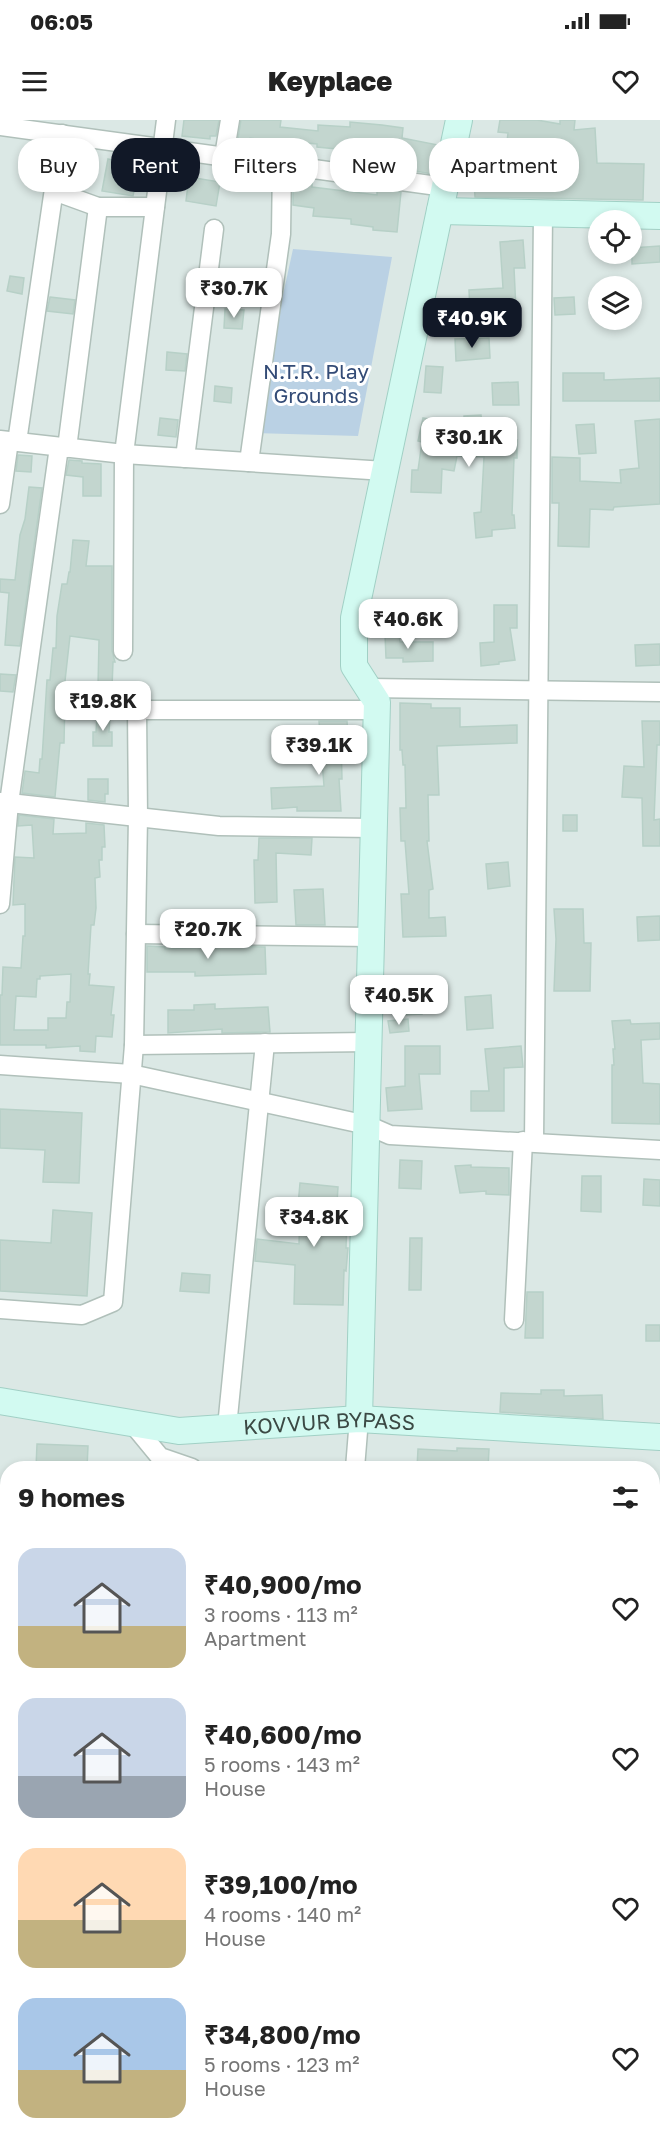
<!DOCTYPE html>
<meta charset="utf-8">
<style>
:root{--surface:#fff;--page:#f2f2f2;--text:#222;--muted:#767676;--accent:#111827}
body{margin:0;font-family:"Golos Text",sans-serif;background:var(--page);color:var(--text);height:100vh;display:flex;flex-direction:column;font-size:22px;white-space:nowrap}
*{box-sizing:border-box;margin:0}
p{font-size:20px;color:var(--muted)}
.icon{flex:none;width:33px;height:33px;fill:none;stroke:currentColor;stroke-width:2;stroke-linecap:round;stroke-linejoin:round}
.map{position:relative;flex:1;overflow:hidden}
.drawer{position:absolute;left:0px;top:1341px;width:660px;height:686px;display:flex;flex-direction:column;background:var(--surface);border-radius:24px 24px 0 0;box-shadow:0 3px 9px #0003}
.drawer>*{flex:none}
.guide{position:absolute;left:18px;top:18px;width:624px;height:54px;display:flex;gap:12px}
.buttons{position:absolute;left:588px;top:90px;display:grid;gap:12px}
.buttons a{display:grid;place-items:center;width:54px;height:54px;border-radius:50%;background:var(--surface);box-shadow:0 3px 9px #0003;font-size:30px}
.price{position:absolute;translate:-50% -51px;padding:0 14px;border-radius:12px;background:#fff;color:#222;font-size:20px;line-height:39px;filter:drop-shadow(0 2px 3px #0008)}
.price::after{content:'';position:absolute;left:50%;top:36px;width:18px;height:14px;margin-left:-9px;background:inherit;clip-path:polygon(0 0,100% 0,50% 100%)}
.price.selected{background:var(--accent);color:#fff}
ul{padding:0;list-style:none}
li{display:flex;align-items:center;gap:18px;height:150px;padding:0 18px}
li span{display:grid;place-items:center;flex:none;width:168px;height:120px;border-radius:18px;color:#555}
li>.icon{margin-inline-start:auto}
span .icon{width:72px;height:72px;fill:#fffc;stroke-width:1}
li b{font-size:26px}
h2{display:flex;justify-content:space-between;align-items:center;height:72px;padding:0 18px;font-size:26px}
.chip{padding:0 21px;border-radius:24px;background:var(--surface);box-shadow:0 3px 9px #0003;font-size:21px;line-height:54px}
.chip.selected{background:var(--accent);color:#fff}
.status{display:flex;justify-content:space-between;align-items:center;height:42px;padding:0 30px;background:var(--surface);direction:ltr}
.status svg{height:16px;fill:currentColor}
header{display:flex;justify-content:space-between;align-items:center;height:78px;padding:0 18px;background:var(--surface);font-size:27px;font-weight:800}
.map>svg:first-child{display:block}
.residential{fill:#dbe8e5;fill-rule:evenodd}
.industrial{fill:#dee5e2}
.green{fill:#bad1e4}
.building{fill:#c3d6cf;stroke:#b7d0c7;stroke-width:1.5;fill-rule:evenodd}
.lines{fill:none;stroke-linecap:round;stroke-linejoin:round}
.street-casing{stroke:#b0c0ba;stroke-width:21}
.secondary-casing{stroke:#a1d0c5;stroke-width:28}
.path{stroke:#a3c0b6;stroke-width:3;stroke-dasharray:3 3;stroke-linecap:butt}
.street{stroke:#fff;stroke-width:18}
.secondary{stroke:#d2faf1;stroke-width:26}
.rail{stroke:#9a9a9a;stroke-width:4.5;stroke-dasharray:8 8;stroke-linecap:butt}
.labels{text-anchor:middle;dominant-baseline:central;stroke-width:6;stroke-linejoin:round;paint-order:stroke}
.park-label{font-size:21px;fill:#334b76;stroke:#fff}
.street-label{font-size:21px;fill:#3b4944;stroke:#fff}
</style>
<div class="status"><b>06:05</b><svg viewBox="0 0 49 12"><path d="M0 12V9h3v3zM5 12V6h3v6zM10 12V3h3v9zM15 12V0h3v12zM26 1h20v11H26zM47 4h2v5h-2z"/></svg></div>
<header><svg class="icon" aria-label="menu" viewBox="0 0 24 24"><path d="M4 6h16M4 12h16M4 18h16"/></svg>Keyplace<svg class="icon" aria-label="heart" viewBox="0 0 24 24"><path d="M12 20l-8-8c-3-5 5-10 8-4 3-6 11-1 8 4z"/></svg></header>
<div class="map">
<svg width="660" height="2026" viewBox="0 0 660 2026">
<rect width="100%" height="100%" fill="#edf5f3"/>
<path class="residential" d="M0,0H660V1384L653,1388L652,1348H8V1652L0,1654ZM598,100H632V134H598ZM598,166H632V200H598Z"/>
<path class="industrial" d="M660,1655V1886L653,1887L652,1656Z"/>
<path class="green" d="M293,129L392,137L358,316L253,313Z"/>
<g class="building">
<path d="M184,0H219L216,16H210V19L182,16Z"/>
<path d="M241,0H281L280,7L318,11V5L350,7V2L382,5L403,8L402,18L438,25L432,54L415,51L416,43L347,35V30L317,27V24L277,20V23L250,18L249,20L238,19Z"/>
<path d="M500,0H537L560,4V0H575L574,10L595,8L597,43L644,44L643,80L475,77L474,61H476V48H480V37L505,38L508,13L498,12Z"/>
<path d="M108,39L139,45L133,76L102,71Z"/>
<path d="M189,57L220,62L216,86L186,81Z"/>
<path d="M293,60L312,63V67L377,75V69L401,72L397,112L373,110V107L351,104V99L313,96L314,88L293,85Z"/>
<path d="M523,120L525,148H514L516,190L470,193L469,170L503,168L500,122Z"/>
<path d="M660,126V142L632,144V128Z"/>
<path d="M10,156L24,158L22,174L7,171Z"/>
<path d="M50,177L75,180L73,194L47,191Z"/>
<path d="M574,177L575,194L555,195L554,178Z"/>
<path d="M225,189L244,190L242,209L224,208Z"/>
<path d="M489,218L490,238L456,241L455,219Z"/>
<path d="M167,232L187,234L185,251L166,250Z"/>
<path d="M426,246L443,247L441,273L424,272Z"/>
<path d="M563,253H604V260L660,258V281H563Z"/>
<path d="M518,262L519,285H493L492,263Z"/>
<path d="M215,266L232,268L231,283L214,281Z"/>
<path d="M481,295L483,319L517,320V338H514L512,395H514L515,408L492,410V416L476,418L474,393L481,392L484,337L457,336L454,351L442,349L441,373L411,372L412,350H418L422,322L418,321L423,298L464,306V296Z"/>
<path d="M160,298L178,300L176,317L158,315Z"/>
<path d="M660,299V384L614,387L613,390L590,389L589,427L558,426L559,383H552V337L580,338V361L621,363L620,350L639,348L635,301Z"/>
<path d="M594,304L596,333L579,334L576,305Z"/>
<path d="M18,335L32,336L31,352L16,351Z"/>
<path d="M69,340L82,341V343L101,344V376H83V357L66,355Z"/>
<path d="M29,367L42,368L20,526L5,525L9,473L0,472V459L15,460L20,415L25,399Z"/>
<path d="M73,420L89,421L86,446H112V531L115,542H113L112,567L98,566L99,520L70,516L63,579H65L64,623H60L55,677L22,673L25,651L39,653L40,639H42L47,560H50L53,528H56L57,496L62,464H67L69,452H70Z"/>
<path d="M494,485H517V508H510L515,540L499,542V544L481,546L480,523L494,522Z"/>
<path d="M399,514L400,522H433V541L403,542V538H386L385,515Z"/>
<path d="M660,524V545L636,546L635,525Z"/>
<path d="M0,554L16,555L13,572L0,571Z"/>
<path d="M400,583L431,584V588H460V607L517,605V623L437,626L439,675H428L429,721H427L433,769L429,770V798L445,797L446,816L403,817L401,774H409L405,721H401L400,688H406L405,645H403L402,630H400Z"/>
<path d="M97,595L110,596L109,612H112V626H93V612H96Z"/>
<path d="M319,601H347L348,621H341L342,659H339L341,691H297V687L272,689L271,668L324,666Z"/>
<path d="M642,601H660V625H657L654,700L660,699V726H643L642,678L622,677L624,646L644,647Z"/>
<path d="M88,659H108V674H105V682L88,680Z"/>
<path d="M19,695L54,699L53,714L86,713V703L104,705L105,727H102V740H99L100,757L95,758L96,788L94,805H91L88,854H90L89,865L114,867L111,895H114L112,917L96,916L95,932L80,931V926L46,928V925H0V875H2L3,847L21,848L23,816H25V784L13,785L15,737L34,738L32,705L18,706ZM71,854L70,882H67L66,898H48V910H14L16,876L36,877L37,859H40V856Z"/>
<rect x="563" y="695" width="14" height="16"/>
<path d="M259,718H312L311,735L276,733L277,782L255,783L254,740H258Z"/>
<path d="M508,742L510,766L488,769L486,744Z"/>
<path d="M323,769L325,805H296L294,770Z"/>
<path d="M554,789H583L584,823H591L590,871H554L556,819Z"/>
<path d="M660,796V820L638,821L637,797Z"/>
<path d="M147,826L165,827V829L219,826L265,827L266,854L195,856V852H147Z"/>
<path d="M491,875L493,908L467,910L465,877Z"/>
<path d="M421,880L422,894L403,895V881Z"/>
<path d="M215,884V889L268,887L270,912L222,913V909L168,913V890H194V885Z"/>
<path d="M408,899L409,911L390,913L388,901Z"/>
<path d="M630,900L631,904L660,903V919L641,920L643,963L660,964V1004L612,1003V945H614L613,929H615L612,901Z"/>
<path d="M405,926H440V954H419L422,989L388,991L386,968L405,966Z"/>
<path d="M521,926L523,947L504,948V991H471V971H489L485,929Z"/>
<path d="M0,989L82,993L79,1063L43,1062L45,1030L0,1028Z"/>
<path d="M400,1040L422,1041L421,1069L399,1068Z"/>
<path d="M471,1045V1047L509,1048V1075L486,1074V1071L460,1073L455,1046Z"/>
<path d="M582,1056H601V1092L581,1091Z"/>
<path d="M644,1059L660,1060V1086L643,1085Z"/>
<path d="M300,1063L338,1067L336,1098H347L346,1128H348L346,1151L344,1150L343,1185L294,1184L295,1145L255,1141L257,1119L299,1124L300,1086H298Z"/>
<path d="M53,1090L92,1093L87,1176L0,1171V1120L51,1123Z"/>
<path d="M410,1118H422L421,1170H409Z"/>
<path d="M182,1153L210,1155L209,1173L180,1171Z"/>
<path d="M527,1172H543V1218H525Z"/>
<rect x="646" y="1205" width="14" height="16"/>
<path d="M541,1270H564V1276L602,1275L603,1299L500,1292L501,1273L541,1274Z"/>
<path d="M37,1324L88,1326L87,1348H36Z"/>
<path d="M457,1328L489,1329L488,1348H417L418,1329L457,1331Z"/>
</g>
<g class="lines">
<defs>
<g id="street">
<path d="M0,6L445,67"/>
<path d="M224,36L230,0"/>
<path d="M54,71L98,87H155"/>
<path d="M0,320L124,334L385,351"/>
<path d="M17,322L62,14"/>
<path d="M67,328L98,87"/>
<path d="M185,338L214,109"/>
<path d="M249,342L281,114L282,44"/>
<path d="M0,384L9,321"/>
<path d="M123,531L124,334L166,0"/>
<path d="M369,568L660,572"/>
<path d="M0,682L219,706L374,708"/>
<path d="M0,784L9,683L59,327"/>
<path d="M136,814L371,817"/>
<path d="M134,925L369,922"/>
<path d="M0,945L131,954L367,1005L390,1015L660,1030"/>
<path d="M534,1022L543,93"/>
<path d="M0,1189L82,1195L113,1182L134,925L138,697L137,590H377"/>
<path d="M514,1200L523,1021"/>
<path d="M132,1303L160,1337L192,1348"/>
<path d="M227,1307L265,923"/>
<path d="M355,1348L359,1299"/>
</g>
<g id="secondary">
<path d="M440,91L660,96"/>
<path id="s1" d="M0,1281L179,1311L359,1299L660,1317"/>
<path d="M359,1299L377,582L354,546V498L459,0"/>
</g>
</defs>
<use href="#street" class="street-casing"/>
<use href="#secondary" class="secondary-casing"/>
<path class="path" d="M345,2026V2019"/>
<use href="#street" class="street"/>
<use href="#secondary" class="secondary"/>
<g class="rail">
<path d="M652,1465L660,1462"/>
<path d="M652,1505L660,1501"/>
<path d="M0,1839L8,1835"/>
<path d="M0,1892L8,1888"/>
</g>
</g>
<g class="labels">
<g class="park-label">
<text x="316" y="251">N.T.R. Play<tspan x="316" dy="24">Grounds</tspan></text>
</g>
<g class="street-label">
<text stroke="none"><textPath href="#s1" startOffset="332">KOVVUR BYPASS</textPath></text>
</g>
</g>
</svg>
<div class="buttons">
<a><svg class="icon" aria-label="locate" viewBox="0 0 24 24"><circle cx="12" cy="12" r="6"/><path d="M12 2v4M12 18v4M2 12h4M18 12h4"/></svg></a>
<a><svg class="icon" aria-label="layers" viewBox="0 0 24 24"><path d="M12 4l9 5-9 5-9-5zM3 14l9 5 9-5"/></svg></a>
</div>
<b class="price" style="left:234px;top:199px">₹30.7K</b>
<b class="price selected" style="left:472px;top:229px">₹40.9K</b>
<b class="price" style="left:469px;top:348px">₹30.1K</b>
<b class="price" style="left:408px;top:530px">₹40.6K</b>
<b class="price" style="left:103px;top:612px">₹19.8K</b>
<b class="price" style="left:319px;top:656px">₹39.1K</b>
<b class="price" style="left:208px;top:840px">₹20.7K</b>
<b class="price" style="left:399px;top:906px">₹40.5K</b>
<b class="price" style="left:314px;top:1128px">₹34.8K</b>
<div class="guide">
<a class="chip">Buy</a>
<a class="chip selected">Rent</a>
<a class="chip">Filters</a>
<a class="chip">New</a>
<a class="chip">Apartment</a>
</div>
<section class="drawer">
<h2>9 homes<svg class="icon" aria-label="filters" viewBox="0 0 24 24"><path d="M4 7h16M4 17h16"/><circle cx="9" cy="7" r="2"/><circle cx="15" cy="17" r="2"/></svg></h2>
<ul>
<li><span style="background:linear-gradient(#c9d6e8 65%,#c2b280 0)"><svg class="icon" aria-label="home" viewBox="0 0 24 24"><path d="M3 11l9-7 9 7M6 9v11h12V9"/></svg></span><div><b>₹40,900/mo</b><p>3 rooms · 113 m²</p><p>Apartment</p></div><svg class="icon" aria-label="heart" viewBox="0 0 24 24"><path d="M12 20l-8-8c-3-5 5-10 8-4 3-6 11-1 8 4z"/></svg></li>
<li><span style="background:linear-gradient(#c9d6e8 65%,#9aa5b1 0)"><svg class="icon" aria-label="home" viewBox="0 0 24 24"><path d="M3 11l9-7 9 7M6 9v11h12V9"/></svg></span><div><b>₹40,600/mo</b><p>5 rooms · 143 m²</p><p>House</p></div><svg class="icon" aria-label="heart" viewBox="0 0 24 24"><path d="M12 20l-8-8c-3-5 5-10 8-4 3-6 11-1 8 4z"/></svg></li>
<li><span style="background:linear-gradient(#ffd9b3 60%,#c2b280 0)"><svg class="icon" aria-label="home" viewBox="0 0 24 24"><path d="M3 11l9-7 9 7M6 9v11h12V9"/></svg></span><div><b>₹39,100/mo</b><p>4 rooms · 140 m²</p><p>House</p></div><svg class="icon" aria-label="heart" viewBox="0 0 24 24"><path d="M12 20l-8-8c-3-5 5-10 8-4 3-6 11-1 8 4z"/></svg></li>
<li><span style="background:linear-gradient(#a9c7e8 60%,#c2b280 0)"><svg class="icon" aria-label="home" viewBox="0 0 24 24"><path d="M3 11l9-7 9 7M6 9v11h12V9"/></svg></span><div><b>₹34,800/mo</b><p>5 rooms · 123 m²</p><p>House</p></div><svg class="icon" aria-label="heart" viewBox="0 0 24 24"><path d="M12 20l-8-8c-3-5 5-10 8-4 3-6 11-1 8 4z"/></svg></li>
</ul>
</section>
</div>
